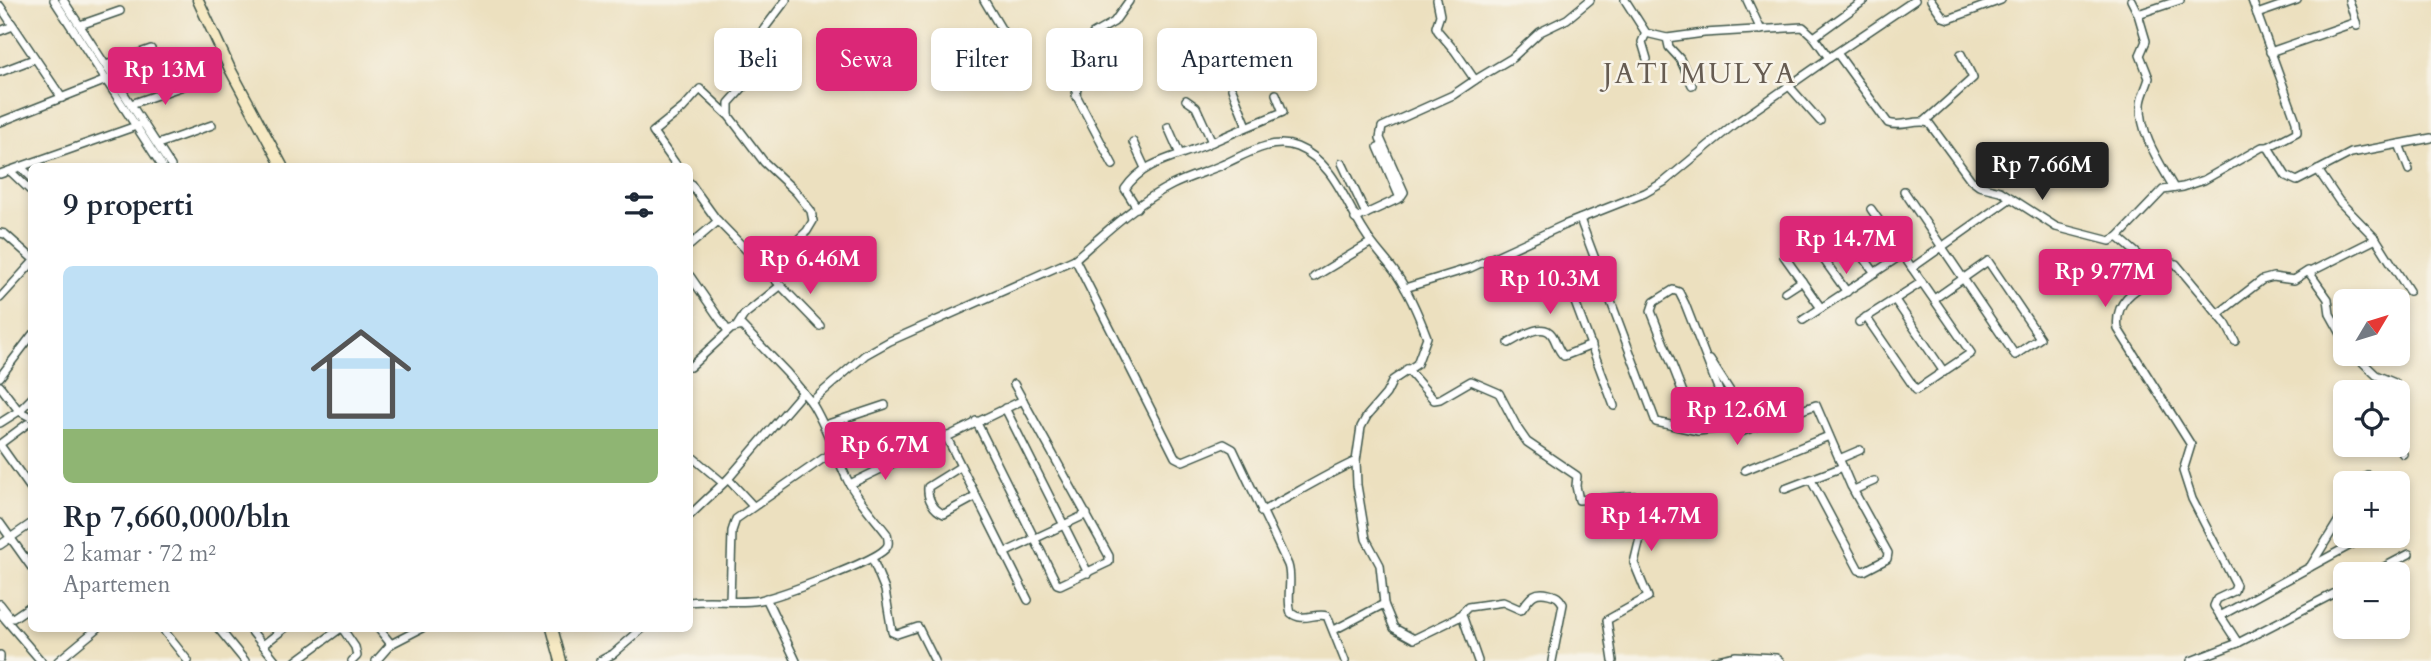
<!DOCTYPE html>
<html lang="id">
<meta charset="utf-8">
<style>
:root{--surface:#fff;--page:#f2f2f3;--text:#1f2937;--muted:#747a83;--accent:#db2777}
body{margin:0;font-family:Cardo,serif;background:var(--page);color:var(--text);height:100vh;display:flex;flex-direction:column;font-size:26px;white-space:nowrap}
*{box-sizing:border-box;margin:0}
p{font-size:23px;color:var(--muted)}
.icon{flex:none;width:38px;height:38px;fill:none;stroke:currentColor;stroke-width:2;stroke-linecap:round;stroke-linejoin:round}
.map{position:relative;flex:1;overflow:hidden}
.panel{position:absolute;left:28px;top:163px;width:665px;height:469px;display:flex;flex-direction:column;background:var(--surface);border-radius:10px;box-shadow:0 4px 10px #0003}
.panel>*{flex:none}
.guide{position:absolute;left:714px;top:28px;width:665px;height:63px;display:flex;gap:14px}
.needle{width:46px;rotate:52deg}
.buttons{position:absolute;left:2333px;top:289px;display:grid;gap:14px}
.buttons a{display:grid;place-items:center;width:77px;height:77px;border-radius:10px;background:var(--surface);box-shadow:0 4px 10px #0003;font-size:35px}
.price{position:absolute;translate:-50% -60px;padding:0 16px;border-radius:7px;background:var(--accent);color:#fff;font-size:23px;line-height:46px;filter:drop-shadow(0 2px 4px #0008)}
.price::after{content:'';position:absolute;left:50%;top:42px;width:21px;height:16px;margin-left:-10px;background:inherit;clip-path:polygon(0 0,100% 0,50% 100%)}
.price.on{background:#222;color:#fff}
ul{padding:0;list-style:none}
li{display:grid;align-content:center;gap:14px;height:371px;padding:0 35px}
li span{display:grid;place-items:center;height:217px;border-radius:10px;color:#555}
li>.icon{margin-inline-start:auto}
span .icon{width:126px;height:126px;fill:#fffc;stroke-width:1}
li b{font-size:30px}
h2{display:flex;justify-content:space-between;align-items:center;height:84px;padding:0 35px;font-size:30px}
.chip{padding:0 24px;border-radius:10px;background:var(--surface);box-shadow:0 4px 10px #0003;font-size:24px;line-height:63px}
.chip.on{background:var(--accent);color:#fff}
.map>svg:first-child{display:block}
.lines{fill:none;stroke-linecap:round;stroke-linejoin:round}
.street-casing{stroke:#3e5549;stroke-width:10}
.secondary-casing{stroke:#3e5549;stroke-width:13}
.street{stroke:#fff;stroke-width:7}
.secondary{stroke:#f6e9c3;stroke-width:10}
.labels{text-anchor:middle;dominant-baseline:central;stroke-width:5;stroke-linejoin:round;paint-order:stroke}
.quarter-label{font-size:28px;letter-spacing:2px;fill:#665c52;stroke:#f7f3e8}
</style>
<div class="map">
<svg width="2431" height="661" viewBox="0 0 2431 661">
<rect width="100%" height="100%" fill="#f7f3e8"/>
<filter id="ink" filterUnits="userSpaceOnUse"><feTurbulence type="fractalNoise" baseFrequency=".0143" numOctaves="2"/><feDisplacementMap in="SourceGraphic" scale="14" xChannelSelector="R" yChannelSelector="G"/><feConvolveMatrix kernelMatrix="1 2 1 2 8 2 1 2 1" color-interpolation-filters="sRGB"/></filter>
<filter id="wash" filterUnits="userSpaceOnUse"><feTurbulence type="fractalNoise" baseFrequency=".00686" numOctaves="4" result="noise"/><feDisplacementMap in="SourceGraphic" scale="28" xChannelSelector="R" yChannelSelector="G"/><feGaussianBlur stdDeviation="1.57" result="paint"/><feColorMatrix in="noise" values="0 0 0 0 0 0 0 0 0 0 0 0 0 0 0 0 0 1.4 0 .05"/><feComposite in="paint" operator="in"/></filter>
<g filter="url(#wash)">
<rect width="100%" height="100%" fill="#ece0bf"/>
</g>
<g filter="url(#ink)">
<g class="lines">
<defs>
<g id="street">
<path d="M54,0L162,166"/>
<path d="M63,0L171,166"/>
<path d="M984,0L1022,64"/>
<path d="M1437,0L1440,15L1436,27L1438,31L1455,51L1475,80"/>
<path d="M1625,0L1646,33L1667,38L1704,33L1803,27L1814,37L1829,58L1915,0"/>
<path d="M1747,0L1761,30"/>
<path d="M1931,0L1943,17L1949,19L2001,0"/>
<path d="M2131,0L2138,14L2180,0"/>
<path d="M2349,0L2357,26"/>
<path d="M0,6L62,98"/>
<path d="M2138,14L2146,41L2140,55L2149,78C2147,87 2141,96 2141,105C2140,135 2160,163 2174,188"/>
<path d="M2257,14L2297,0"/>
<path d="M80,25L120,11"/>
<path d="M0,31L13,26"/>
<path d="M1646,33L1642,42L1647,59"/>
<path d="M1814,37L1865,0"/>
<path d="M1667,38L1669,47L1680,59L1692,85"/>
<path d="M2270,52L2356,22"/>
<path d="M1837,53L1888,123C1901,128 1916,119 1929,123L1971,180L1979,186L2000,191L2056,227L2110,241L2118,237L2163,190L2183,187L2204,180L2262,147H2268L2297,132L2296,121L2252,0"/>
<path d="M106,65L151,49"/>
<path d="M0,72L34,59"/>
<path d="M1788,85L1820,121"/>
<path d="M1232,89L1247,126"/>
<path d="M1186,100L1196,107L1212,142"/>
<path d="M131,104L189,84"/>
<path d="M729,115V103L773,54V49L761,33L786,0"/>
<path d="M1925,121L1973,78L1961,54"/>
<path d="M0,122L109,79"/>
<path d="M1168,127L1179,152"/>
<path d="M1133,142L1145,168"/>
<path d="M158,144L212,125"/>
<path d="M2399,144L2409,170"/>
<path d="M1378,147L1400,198"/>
<path d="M2268,147L2286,176L2297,181L2351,153L2431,138"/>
<path d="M1342,163L1366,214"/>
<path d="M1113,165L1076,95L1077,88L1083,80L1074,64L1098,52L1093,34L1114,22L1129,1"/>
<path d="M677,166L653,132L683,108L700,89L729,116L764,162L796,192L811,211L813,221L807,231L767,269"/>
<path d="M21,167L32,178"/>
<path d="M2318,170L2339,201L2376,239L2409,291"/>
<path d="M10,171L32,192"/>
<path d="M0,174L139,125"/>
<path d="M690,183L716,219L820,326"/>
<path d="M1904,191C1941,246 1978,301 2015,355L2040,338L1988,261L1934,299"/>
<path d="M1137,208L1125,189C1144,161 1174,158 1203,146C1230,134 1256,123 1283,112L1276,94"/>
<path d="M1355,219L1400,198L1404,192L1380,138L1382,127L1453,95L1475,80L1512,58L1540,32L1567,19L1590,0"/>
<path d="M1580,219L1656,422L1698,431L1733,427L1738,433L1816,405L1851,486L1888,553L1887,559L1864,571L1859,570L1811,480"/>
<path d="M1843,229L1875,273"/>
<path d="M0,233L5,234L32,258"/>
<path d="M2118,237L2156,270L2155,278C2134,290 2114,301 2118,329L2191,445L2183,471L2192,499L2236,585L2234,591L2217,599L2214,606L2238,643"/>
<path d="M1809,239L1847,292"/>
<path d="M690,245L718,221"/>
<path d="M1784,256L1821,308"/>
<path d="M1075,259C1106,232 1136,203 1172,185C1188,177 1206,172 1222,165C1245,155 1271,137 1297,147C1334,162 1345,203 1365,233C1374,248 1387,260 1397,275C1410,294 1419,316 1427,337L1417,364L1393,380L1386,394L1367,416L1361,427L1356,461L1357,485L1366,539L1380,565L1384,604L1394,628L1414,639L1457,618L1468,607L1503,602L1521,610C1530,598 1533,590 1549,594C1557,596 1559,597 1563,604L1552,661"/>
<path d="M1912,268L2011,198"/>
<path d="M2156,270L2168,262L2176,264L2226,324L2235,341"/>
<path d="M2310,272L2376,239"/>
<path d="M690,276L728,331"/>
<path d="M1314,277L1370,243"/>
<path d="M1604,282L1578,291L1573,297L1614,406"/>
<path d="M1405,288L1470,268L1564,225L1645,193L1664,182L1733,125L1829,58"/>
<path d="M1785,292L1802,281"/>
<path d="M0,298L32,263"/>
<path d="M1895,300L1944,372"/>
<path d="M2218,314L2262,280L2273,277L2294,280L2308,271L2328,299L2330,314L2345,341"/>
<path d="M1866,317L1916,390L1971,353L1871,209"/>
<path d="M1803,320L1903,254"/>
<path d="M1859,322L1922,282"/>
<path d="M737,326L744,315L780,286"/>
<path d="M1509,343C1520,337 1543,321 1552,335C1557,342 1557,350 1564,356L1592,345"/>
<path d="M2354,354L2376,375L2395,383V392"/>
<path d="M1710,360L1735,399"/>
<path d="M690,367L731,329L742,326L787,373L811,402"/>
<path d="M1407,369L1434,400L1440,399L1471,381L1499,393L1518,429L1527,442L1577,476L1576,486L1579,500L1634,496L1641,497L1642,530L1634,563L1648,597L1607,620L1613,661"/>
<path d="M0,377L32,335"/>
<path d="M0,386L19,411L0,423"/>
<path d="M32,398L19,411L32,418"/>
<path d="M1724,404L1748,394"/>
<path d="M1005,408L1088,573"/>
<path d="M976,421L1057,584L1060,585L1109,562V556L1014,384"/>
<path d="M825,425L885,405"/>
<path d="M1698,431L1651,311L1654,302L1673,290L1679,292L1685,304L1733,427"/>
<path d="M946,436L1028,600"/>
<path d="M0,444L27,424"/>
<path d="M2396,444L2403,454"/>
<path d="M0,445L32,490"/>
<path d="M690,455L723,483"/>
<path d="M1839,459L1860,450"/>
<path d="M960,467L928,487C927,498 933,510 944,514L975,497"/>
<path d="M1745,470L1829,436"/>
<path d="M728,479L753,506"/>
<path d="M2362,483L2367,475"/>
<path d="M850,484L1023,400"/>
<path d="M1785,489L1843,467"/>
<path d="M1854,490L1874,481"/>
<path d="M1261,512C1293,495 1323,476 1356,461"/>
<path d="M690,515L728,479L803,392"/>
<path d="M0,523L32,568"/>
<path d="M0,545L32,523"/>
<path d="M1004,553L1087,514"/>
<path d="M872,558L885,590L892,632L897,634L918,627L935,661"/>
<path d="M2310,567L2345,510"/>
<path d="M2371,574L2409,554"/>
<path d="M766,598L796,661"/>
<path d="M730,601L732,531L736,519L834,451"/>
<path d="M690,602C713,599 737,604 760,600C780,596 873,562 885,549C890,545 888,540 887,534C874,517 858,500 848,481C835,455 827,427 811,402L865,355L890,341L1075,259L1175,457L1183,461L1224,444L1233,449L1288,565C1293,580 1286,597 1291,613C1303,623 1315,612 1327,616L1345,661"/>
<path d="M0,604L10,617L13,618L32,605"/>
<path d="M0,613L41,661"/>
<path d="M1462,615L1478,661"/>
<path d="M2220,616L2367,536"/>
<path d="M165,628V632L188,661"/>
<path d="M218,628L245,661"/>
<path d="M249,628L276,661"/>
<path d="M342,628L355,647L357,656L352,661"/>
<path d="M378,628L391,644"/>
<path d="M1334,630L1384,604"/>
<path d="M263,645L285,628"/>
<path d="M0,655V659"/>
<path d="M58,661L98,628"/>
<path d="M296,661L341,628"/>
<path d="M376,661L391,644L422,628"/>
<path d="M600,661L613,654L643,628"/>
<path d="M1713,661L1736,656L1776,658L1780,661"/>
<path d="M2191,661L2238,643L2345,588"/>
</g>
<g id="secondary">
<path d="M198,0L230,69L282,166"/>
<path d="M552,628L561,661"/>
</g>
</defs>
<use href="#street" class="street-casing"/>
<use href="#secondary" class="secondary-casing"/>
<use href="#street" class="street"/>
<use href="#secondary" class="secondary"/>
</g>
</g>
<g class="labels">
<g class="quarter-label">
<text x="1700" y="74">JATI MULYA</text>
</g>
</g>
</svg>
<div class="buttons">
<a><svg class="needle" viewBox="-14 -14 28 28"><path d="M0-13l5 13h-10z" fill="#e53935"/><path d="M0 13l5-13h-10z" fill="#747a83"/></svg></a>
<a><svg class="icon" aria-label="locate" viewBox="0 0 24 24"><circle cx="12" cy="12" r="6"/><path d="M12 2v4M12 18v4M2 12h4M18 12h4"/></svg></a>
<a>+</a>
<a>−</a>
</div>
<b class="price" style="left:165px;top:107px">Rp 13M</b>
<b class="price on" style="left:2042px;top:202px">Rp 7.66M</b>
<b class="price" style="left:1846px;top:276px">Rp 14.7M</b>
<b class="price" style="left:810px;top:296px">Rp 6.46M</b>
<b class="price" style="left:2105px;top:309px">Rp 9.77M</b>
<b class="price" style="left:1550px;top:316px">Rp 10.3M</b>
<b class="price" style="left:1737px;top:447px">Rp 12.6M</b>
<b class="price" style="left:885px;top:482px">Rp 6.7M</b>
<b class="price" style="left:1651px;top:553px">Rp 14.7M</b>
<div class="guide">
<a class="chip">Beli</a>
<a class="chip on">Sewa</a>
<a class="chip">Filter</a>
<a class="chip">Baru</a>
<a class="chip">Apartemen</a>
</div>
<section class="panel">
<h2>9 properti<svg class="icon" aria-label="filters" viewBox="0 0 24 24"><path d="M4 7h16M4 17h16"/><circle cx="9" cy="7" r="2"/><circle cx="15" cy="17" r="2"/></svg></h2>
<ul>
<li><span style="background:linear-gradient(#bfe0f5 75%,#8fb573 0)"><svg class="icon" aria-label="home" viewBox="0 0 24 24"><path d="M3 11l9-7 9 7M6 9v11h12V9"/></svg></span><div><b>Rp 7,660,000/bln</b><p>2 kamar · 72 m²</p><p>Apartemen</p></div></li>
</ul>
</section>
</div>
